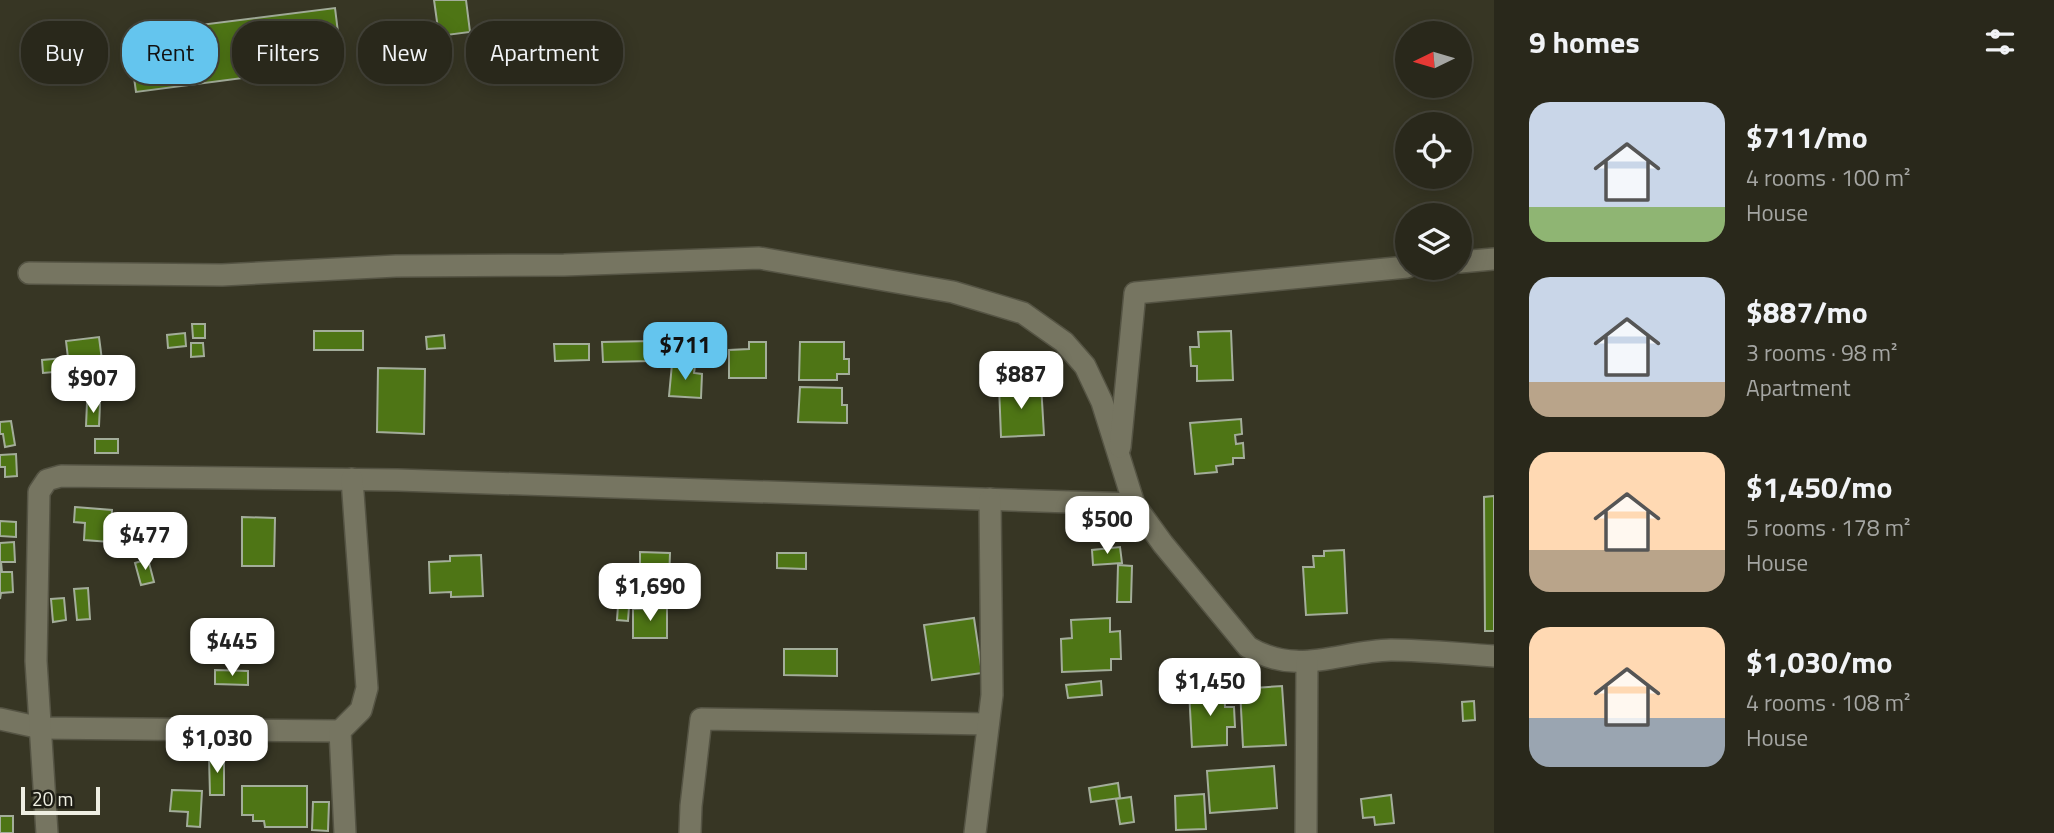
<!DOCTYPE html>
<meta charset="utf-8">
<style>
:root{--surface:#29281b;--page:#353428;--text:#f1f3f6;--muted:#a5a6a3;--line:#45443a;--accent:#64c5ee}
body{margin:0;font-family:"Titillium Web",sans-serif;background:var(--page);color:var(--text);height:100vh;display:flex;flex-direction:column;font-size:26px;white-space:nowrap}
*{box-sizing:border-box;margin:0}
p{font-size:23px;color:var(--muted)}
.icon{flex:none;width:38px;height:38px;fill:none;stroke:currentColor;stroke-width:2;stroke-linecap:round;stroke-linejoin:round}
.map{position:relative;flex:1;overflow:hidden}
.details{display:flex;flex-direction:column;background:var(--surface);width:560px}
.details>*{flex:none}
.banner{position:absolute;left:21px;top:21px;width:665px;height:63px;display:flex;gap:14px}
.needle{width:46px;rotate:265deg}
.tools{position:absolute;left:1395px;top:21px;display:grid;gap:14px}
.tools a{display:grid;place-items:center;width:77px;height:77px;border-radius:50%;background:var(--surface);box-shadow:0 4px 18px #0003,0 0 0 2px var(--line);font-size:35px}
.scale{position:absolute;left:21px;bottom:18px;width:79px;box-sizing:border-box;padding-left:7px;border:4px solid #efefe3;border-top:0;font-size:19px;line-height:24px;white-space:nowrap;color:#efefe3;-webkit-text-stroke:5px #1e1d15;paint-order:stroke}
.price{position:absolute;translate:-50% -60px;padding:0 16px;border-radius:14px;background:#fff;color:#222;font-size:23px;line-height:46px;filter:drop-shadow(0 2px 4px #0008)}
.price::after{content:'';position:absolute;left:50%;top:42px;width:21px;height:16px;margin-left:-10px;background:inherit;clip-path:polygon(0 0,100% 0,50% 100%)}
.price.current{background:var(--accent);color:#111}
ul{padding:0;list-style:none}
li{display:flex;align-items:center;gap:21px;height:175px;padding:0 35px}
li span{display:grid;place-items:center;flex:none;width:196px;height:140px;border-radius:21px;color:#555}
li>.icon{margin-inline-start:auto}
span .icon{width:84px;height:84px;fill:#fffc;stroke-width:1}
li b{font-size:30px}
h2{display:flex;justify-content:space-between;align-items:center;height:84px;padding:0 35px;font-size:30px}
.tag{padding:0 24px;border-radius:28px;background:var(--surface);box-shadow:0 4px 18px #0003,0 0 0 2px var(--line);font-size:24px;line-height:63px}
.tag.current{background:var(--accent);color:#111}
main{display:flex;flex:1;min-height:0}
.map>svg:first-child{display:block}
.building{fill:#4e7515;stroke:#a3ad9a;stroke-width:2}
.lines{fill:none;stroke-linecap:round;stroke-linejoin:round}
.minor-casing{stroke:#555444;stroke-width:24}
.minor{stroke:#767561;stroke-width:21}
</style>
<main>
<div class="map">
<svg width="1494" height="833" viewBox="0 0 1494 833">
<rect width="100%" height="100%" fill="#373624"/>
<g class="building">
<path d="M434,0H466L470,32L439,36Z"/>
<path d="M335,8L342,65L136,92L128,34Z"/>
<path d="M192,324H205V338H193Z"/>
<rect x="314" y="331" width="49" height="19"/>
<path d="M1231,331L1233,380L1197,381V366H1191L1190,347H1199L1198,332Z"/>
<path d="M185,333L186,346L168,348L167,335Z"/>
<path d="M444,335L445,348L427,349L426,337Z"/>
<path d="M99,337L104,376L90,378L88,364L69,366L66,341Z"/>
<path d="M653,341V361L603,362L602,342Z"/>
<path d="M749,342H766V378H729V350L749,349Z"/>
<path d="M800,342H844V359H849V374H837V380H799Z"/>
<path d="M191,343H203L204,356L191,357Z"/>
<path d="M554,344H589V360L555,361Z"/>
<path d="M64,358L65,371L43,373L42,360Z"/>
<path d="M1048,359L1049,373L1035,374L1034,360Z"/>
<path d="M672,364L695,366L694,373L702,374L701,398L669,396Z"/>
<path d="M378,368L425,369L424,434L377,432Z"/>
<path d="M1041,384L1044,435L1001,437L999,386Z"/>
<path d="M800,387L842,388V405H847V423L798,422Z"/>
<path d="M87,403L100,404L99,426H86Z"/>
<path d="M1241,419L1242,434L1235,435L1236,444L1243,443L1244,458H1233V464L1216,466L1217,472L1195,474L1190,423Z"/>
<path d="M11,421L15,445L5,447L3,434H0V422Z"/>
<rect x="95" y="439" width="23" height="14"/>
<path d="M16,454L17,476L5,477V467H0V455Z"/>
<path d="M1494,496V631H1485L1484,497Z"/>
<path d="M75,507L112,510L110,542L84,540L85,523L74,522Z"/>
<path d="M242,517L275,518L274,566H242Z"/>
<path d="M0,521L16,522V537L0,536Z"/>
<path d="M14,542L15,562H1L2,572H12L13,592L1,593L0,599V543Z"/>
<path d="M1120,547L1122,563L1093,565L1092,550Z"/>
<path d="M1344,550L1347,613L1306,615L1303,567H1314L1313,556H1324V551Z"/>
<path d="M640,552L670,553L669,581L640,580Z"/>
<path d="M777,553H806V569L777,568Z"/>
<path d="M481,555L483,596L451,597V592L430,593L429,562L450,561V556Z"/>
<path d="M148,559L154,582L141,585L135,563Z"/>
<path d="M1118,565L1132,566L1131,602H1117Z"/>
<path d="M88,588L90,619L77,620L74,589Z"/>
<path d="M64,598L66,620L53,622L51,599Z"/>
<path d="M618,606L629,607L628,621L617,620Z"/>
<path d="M667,608V638H633V609Z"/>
<path d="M974,618L982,673L932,680L924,625Z"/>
<path d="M1110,618V632L1120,631L1121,659H1111V670L1062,672L1061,639L1072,638L1071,620Z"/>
<path d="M784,649H837V676L784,675Z"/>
<path d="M215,670L248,671V685L215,684Z"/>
<path d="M1101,681L1102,695L1068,698L1066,685Z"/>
<path d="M1282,686L1286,745L1243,747L1240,689Z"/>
<path d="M1224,688L1225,707H1234L1235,727H1227V745L1192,747L1189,690Z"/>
<path d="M1474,701L1475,720L1463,721L1462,702Z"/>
<path d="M224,755V795H210L209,756Z"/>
<path d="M1274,766L1277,808L1210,813L1207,771Z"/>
<path d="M1118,783L1120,798L1091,802L1089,788Z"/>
<path d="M242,786H307V827H265L264,821H253V815H242Z"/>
<path d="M172,790L202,791L200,827L187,826L188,812L170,811Z"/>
<path d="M1204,794L1206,829L1176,830L1175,796Z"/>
<path d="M1391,795L1394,823L1375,825L1374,817L1363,818L1361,799Z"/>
<path d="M1131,797L1134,822L1120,824L1116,799Z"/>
<path d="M313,802H329L328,831L312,830Z"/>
<rect x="0" y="816" width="13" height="17"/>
</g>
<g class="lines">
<defs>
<g id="minor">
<path d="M1460,262L1494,259"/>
<path d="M29,273L222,275L396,266L564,265L759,258L953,292L1023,313L1064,342L1085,366L1102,402L1134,504L1163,544L1248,647C1298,677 1339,651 1391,650C1425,650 1460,654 1494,656"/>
<path d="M1120,447L1135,293L1407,267"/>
<path d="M0,719L41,728L340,731"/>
<path d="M47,833L36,661L39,492L47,480L61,476L398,480L1134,504"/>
<path d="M345,833L340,731L361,710L367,688L352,479"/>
<path d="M690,833L691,806L701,719L988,724"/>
<path d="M975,833L992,695L990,499"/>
<path d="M1306,833L1307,662"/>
</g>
</defs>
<use href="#minor" class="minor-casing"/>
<use href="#minor" class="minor"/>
</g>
</svg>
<div class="tools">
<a><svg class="needle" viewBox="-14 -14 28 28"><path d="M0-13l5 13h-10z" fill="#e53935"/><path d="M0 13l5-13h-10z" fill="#a5a6a3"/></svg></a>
<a><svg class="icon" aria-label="locate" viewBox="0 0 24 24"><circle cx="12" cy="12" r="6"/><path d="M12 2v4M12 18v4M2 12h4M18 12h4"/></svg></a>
<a><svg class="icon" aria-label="layers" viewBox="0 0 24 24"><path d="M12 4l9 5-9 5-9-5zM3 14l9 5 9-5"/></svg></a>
</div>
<div class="scale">20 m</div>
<b class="price current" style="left:685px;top:382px">$711</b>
<b class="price" style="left:1021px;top:411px">$887</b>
<b class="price" style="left:93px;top:415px">$907</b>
<b class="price" style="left:1107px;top:556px">$500</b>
<b class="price" style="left:145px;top:572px">$477</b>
<b class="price" style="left:650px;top:623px">$1,690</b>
<b class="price" style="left:232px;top:678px">$445</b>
<b class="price" style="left:1210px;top:718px">$1,450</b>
<b class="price" style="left:217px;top:775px">$1,030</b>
<div class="banner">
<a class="tag">Buy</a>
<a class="tag current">Rent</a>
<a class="tag">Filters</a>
<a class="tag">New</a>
<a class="tag">Apartment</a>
</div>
</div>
<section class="details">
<h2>9 homes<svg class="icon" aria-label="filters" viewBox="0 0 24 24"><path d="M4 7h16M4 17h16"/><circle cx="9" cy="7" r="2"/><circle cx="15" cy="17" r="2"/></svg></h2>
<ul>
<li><span style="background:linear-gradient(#c9d6e8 75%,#8fb573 0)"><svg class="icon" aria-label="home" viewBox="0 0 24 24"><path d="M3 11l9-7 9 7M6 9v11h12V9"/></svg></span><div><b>$711/mo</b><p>4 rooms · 100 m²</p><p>House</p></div></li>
<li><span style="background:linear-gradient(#c9d6e8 75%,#b9a48a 0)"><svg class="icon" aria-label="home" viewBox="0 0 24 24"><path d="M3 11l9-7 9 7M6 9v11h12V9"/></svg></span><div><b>$887/mo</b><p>3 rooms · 98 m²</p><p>Apartment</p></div></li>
<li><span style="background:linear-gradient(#ffd9b3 70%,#b9a48a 0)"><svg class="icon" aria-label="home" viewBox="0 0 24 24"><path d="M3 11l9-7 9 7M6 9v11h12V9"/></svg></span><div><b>$1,450/mo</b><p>5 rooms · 178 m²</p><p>House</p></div></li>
<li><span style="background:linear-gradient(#ffd9b3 65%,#9aa5b1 0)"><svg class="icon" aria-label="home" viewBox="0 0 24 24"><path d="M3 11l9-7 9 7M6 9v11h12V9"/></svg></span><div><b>$1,030/mo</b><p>4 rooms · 108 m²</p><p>House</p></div></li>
</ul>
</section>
</main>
